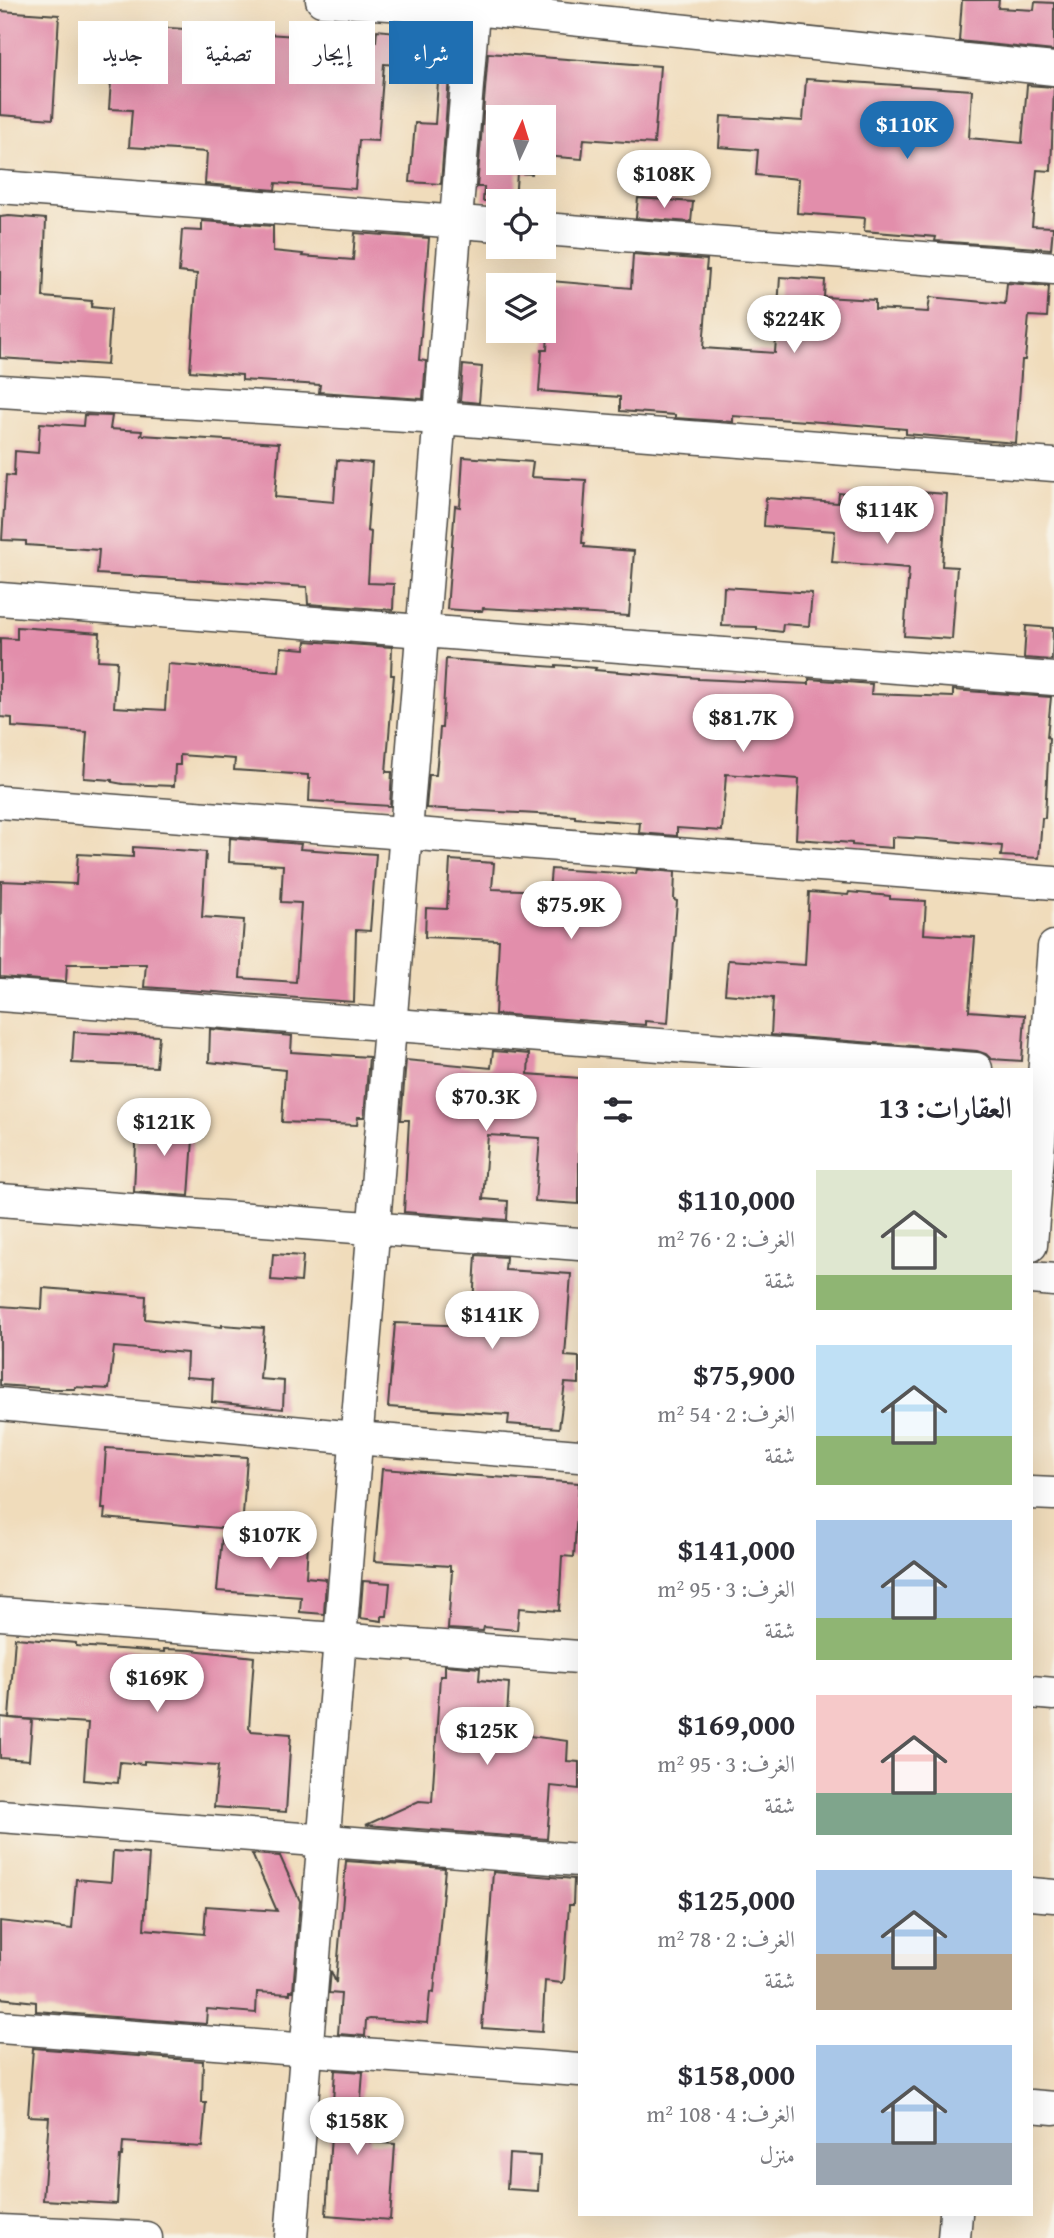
<!DOCTYPE html>
<html lang="ar">
<meta charset="utf-8">
<style>
:root{--surface:#fff;--page:#f2f2f3;--text:#2b2b33;--muted:#7c7c81;--accent:#1f6fb2}
body{margin:0;font-family:"Gentium Book Plus",Amiri,serif;background:var(--page);color:var(--text);direction:rtl;height:100vh;display:flex;flex-direction:column;font-size:26px;white-space:nowrap}
*{box-sizing:border-box;margin:0}
p{font-size:23px;color:var(--muted)}
.icon{flex:none;width:38px;height:38px;fill:none;stroke:currentColor;stroke-width:2;stroke-linecap:round;stroke-linejoin:round}
.map{position:relative;flex:1;overflow:hidden;direction:ltr}
.drawer{position:absolute;left:578px;top:1068px;width:455px;height:1148px;display:flex;flex-direction:column;background:var(--surface);border-radius:0px;box-shadow:0 7px 28px #0002;direction:rtl}
.drawer>*{flex:none}
.top-card{position:absolute;left:21px;top:21px;width:452px;height:63px;direction:rtl;display:flex;gap:14px}
.needle{width:46px;rotate:4deg}
.fabs{position:absolute;left:486px;top:105px;display:grid;gap:14px}
.fabs a{display:grid;place-items:center;width:70px;height:70px;border-radius:0px;background:var(--surface);box-shadow:0 7px 28px #0002;font-size:35px}
.price{position:absolute;translate:-50% -60px;padding:0 16px;border-radius:24px;background:#fff;color:#222;font-size:23px;line-height:46px;filter:drop-shadow(0 2px 4px #0008)}
.price::after{content:'';position:absolute;left:50%;top:42px;width:21px;height:16px;margin-left:-10px;background:inherit;clip-path:polygon(0 0,100% 0,50% 100%)}
.price.active{background:var(--accent);color:#fff}
ul{padding:0;list-style:none}
li{display:flex;align-items:center;gap:21px;height:175px;padding:0 21px}
li span{display:grid;place-items:center;flex:none;width:196px;height:140px;border-radius:0px;color:#555}
li>.icon{margin-inline-start:auto}
span .icon{width:84px;height:84px;fill:#fffc;stroke-width:1}
li b{font-size:30px}
h2{display:flex;justify-content:space-between;align-items:center;height:84px;padding:0 21px;font-size:30px}
.chip{padding:0 24px;border-radius:0px;background:var(--surface);box-shadow:0 7px 28px #0002;font-size:24px;line-height:63px}
.chip.active{background:var(--accent);color:#fff}
.map>svg:first-child{display:block}
.building{fill:#e28eab}
.lines{fill:none;stroke-linecap:round;stroke-linejoin:round}
.minor-casing{stroke:#494641;stroke-width:35}
.minor{stroke:#fff;stroke-width:32}
</style>
<div class="map">
<svg width="1054" height="2238" viewBox="0 0 1054 2238">
<rect width="100%" height="100%" fill="#f7f3e8"/>
<filter id="ink" filterUnits="userSpaceOnUse"><feTurbulence type="fractalNoise" baseFrequency=".0143" numOctaves="2"/><feDisplacementMap in="SourceGraphic" scale="14" xChannelSelector="R" yChannelSelector="G"/><feConvolveMatrix kernelMatrix="1 2 1 2 8 2 1 2 1" color-interpolation-filters="sRGB"/></filter>
<filter id="wash" filterUnits="userSpaceOnUse"><feTurbulence type="fractalNoise" baseFrequency=".00686" numOctaves="4" result="noise"/><feDisplacementMap in="SourceGraphic" scale="28" xChannelSelector="R" yChannelSelector="G"/><feGaussianBlur stdDeviation="1.57" result="paint"/><feColorMatrix in="noise" values="0 0 0 0 0 0 0 0 0 0 0 0 0 0 0 0 0 1.4 0 .05"/><feComposite in="paint" operator="in"/></filter>
<g filter="url(#wash)">
<rect width="100%" height="100%" fill="#f0dcbb"/>
<g id="blocks">
<g class="building">
<path d="M962,0H999L998,8L1034,10L1035,2L1054,3V51L959,41Z"/>
<path d="M0,11L59,15L53,119L0,115Z"/>
<path d="M396,23L445,26L443,49L451,50L441,184L410,182L415,123L435,124L439,68L384,64L378,141L359,140L355,189L276,183L275,190L205,184L207,152L129,147L132,110L109,109L114,39L121,40L122,25L376,41L377,30L396,32Z"/>
<path d="M488,53L660,66L654,144L584,139L582,159L544,156V117H499V163H533L532,174L517,173L515,201H483L484,187H477Z"/>
<path d="M806,79L972,90L969,138L1022,143L1027,85L1054,87L1051,171L1037,170L1032,226L1053,227L1051,249L935,241L936,237L864,231L865,218L797,213L799,179L756,175L758,150L719,147L721,116L803,121Z"/>
<path d="M638,198L693,202L691,222L636,218Z"/>
<path d="M9,216L46,219L43,297L92,301L91,307L111,309L107,365L0,358V217Z"/>
<path d="M202,221L273,226V251L303,254L302,256L353,260L355,233L429,238L419,360L426,361L423,399L319,392L320,385L242,380V375L190,371L197,274L179,272L182,230L202,231Z"/>
<path d="M633,254L707,260L706,270H709L703,348L775,353L780,277L825,280L824,297L875,300V309L928,312L930,297L1005,304L1007,283L1049,286L1047,317L1029,316L1025,360H1022L1016,443L906,434V429L821,422L733,416V422L675,418V415L620,411V397L539,391L542,350H547L551,281L631,288Z"/>
<path d="M463,365L482,367L479,403L460,401Z"/>
<path d="M84,415L112,416L110,429L142,431L141,435L279,443L275,497L334,502L337,460L372,463L367,531L371,532L368,583L394,584L393,610L308,604L307,587L97,574L99,550L26,545V541L2,540L6,475L14,476L15,451L38,453L40,423L83,426Z"/>
<path d="M463,457L533,462L531,477L586,480L582,543H585L584,547L634,551L629,616L483,608L482,611H473L447,609L455,506L460,507Z"/>
<path d="M890,490L947,494L942,566L957,567L952,639L904,636L909,568L832,562L835,531L764,526L766,498L838,503L839,493L889,497Z"/>
<path d="M724,587L812,593L809,626L783,624L782,632L757,629V627L722,626Z"/>
<path d="M1026,626L1053,628L1052,660L1024,658Z"/>
<path d="M17,627L100,633L98,660L117,661L114,707L165,710L168,664L279,672L281,647L305,649L306,641L392,647L391,675H394L386,772H392L390,806L309,801L310,779H308V775L234,770L235,759L180,755V765H175L174,786L123,784L112,782V780L84,778L87,732L12,727V718L0,717V638L17,639Z"/>
<path d="M446,659L556,667V665L596,668L595,670L698,678V679L809,684V679L872,684L871,694L953,697V690L1051,697L1047,737L1049,738L1045,818H1042L1039,858L1001,856L1002,846L928,839L892,837V848L852,845V843L796,839L799,779L726,774L722,831L677,828V836L639,833L640,823L575,818V816L426,808L429,775H436L440,728H442Z"/>
<path d="M230,838L301,844L300,849L376,854L370,931L356,930L354,1002L144,987L146,964H67L66,982L0,977L1,881L76,884L78,854L133,857V847L206,852L202,917L244,920L240,978L296,982L301,903L281,902L283,865L229,862Z"/>
<path d="M450,860L494,863L492,889L549,891L551,869L636,874L637,869L675,872L674,900L677,901L668,1023L645,1021V1025L495,1014L499,940L425,937L426,908L447,909Z"/>
<path d="M809,892L848,895L849,892L890,896V899L926,901L924,934L975,937L969,1011L1025,1015L1022,1061L991,1059L986,1054L977,1051L771,1035L773,998L725,994L728,960L805,965Z"/>
<path d="M210,1029L292,1036L291,1052L369,1057L364,1117H358L357,1125L282,1122L285,1070L209,1062Z"/>
<path d="M74,1032L159,1036L156,1067L72,1063Z"/>
<path d="M493,1051L529,1054L528,1074L579,1078V1204L535,1201L540,1138L488,1135L483,1199L508,1201L507,1220L404,1212L409,1120H401L406,1060L491,1068Z"/>
<path d="M137,1121L194,1125L189,1196L134,1192Z"/>
<path d="M273,1254L303,1256L301,1282L271,1280Z"/>
<path d="M476,1255L506,1257L505,1270L571,1274L565,1356L579,1357V1384L565,1383L559,1428L508,1424L509,1415L388,1407L395,1323L469,1326V1321H472Z"/>
<path d="M43,1288L146,1296L145,1319L222,1327V1325L264,1328L260,1379L284,1381L283,1409L212,1402L213,1379L186,1377L187,1353L114,1347L109,1389L75,1387V1389H55L0,1385V1306L42,1309Z"/>
<path d="M106,1448L247,1457L242,1530L104,1518L105,1509H102Z"/>
<path d="M382,1469L579,1483L574,1557L562,1556L559,1611L519,1608L517,1630L484,1627L483,1631L448,1629L452,1571H450V1566L374,1561Z"/>
<path d="M222,1536L308,1543L306,1577L326,1579L324,1614L300,1612L301,1597L217,1591Z"/>
<path d="M363,1581L390,1583L387,1616H382V1621L360,1618Z"/>
<path d="M15,1638L76,1643V1646L164,1652V1649L191,1650L254,1657L249,1728L251,1729V1731L291,1734L286,1812L214,1807L218,1766L144,1761V1764L120,1762L118,1783L84,1780L88,1723L9,1718Z"/>
<path d="M445,1665L480,1668L479,1680L509,1683L506,1733L568,1741L567,1761L579,1762V1789L551,1786L547,1839L366,1825L419,1801L432,1802L440,1676H445Z"/>
<path d="M0,1717L32,1720L29,1760L0,1758Z"/>
<path d="M113,1851L149,1854L144,1929L204,1934L206,1906L277,1911L252,1854L280,1856L300,1901L293,1991H290V1994L257,1992L256,2013L207,2009L206,2024L36,2011V2002L0,1998V1921L72,1929L76,1879L111,1882Z"/>
<path d="M346,1861L445,1868L434,1993L430,1992L427,2023L370,2019L366,2020L365,2036L338,2034L341,1994L329,1993L331,1971L336,1983Z"/>
<path d="M493,1872L574,1879L573,1905H569L564,1979L562,1983L545,1981L542,2032L482,2028Z"/>
<path d="M33,2048L203,2061L202,2103H206L202,2147L123,2142L122,2156H120L117,2204L43,2200L49,2117L28,2116Z"/>
<path d="M335,2070L363,2072L360,2113L372,2114L370,2142L395,2144L390,2220L326,2215Z"/>
<path d="M509,2154L540,2156L538,2191L507,2189Z"/>
</g>
</g>
</g>
<g filter="url(#ink)">
<use href="#blocks" fill-opacity="0" stroke="#494641" stroke-width="2"/>
<g class="lines">
<defs>
<g id="minor">
<path d="M322,0L474,9L1054,69"/>
<path d="M0,187L499,225"/>
<path d="M544,229L1054,268"/>
<path d="M0,391L440,418L1054,465"/>
<path d="M0,599L1054,679"/>
<path d="M0,802L1054,883"/>
<path d="M0,995L976,1069"/>
<path d="M0,1200L579,1244"/>
<path d="M1031,1245L1054,947"/>
<path d="M1031,1278L1054,1280"/>
<path d="M0,1404L356,1438L579,1456"/>
<path d="M1031,1493L1054,1494"/>
<path d="M0,1614L579,1657"/>
<path d="M1031,1692L1054,1694"/>
<path d="M0,1816L579,1860"/>
<path d="M1031,1894L1054,1896"/>
<path d="M0,2027L579,2070"/>
<path d="M1031,2106L1054,2108"/>
<path d="M0,2231L146,2238"/>
<path d="M291,2238L474,0"/>
<path d="M954,2238L956,2214"/>
</g>
</defs>
<use href="#minor" class="minor-casing"/>
<use href="#minor" class="minor"/>
</g>
</g>
</svg>
<div class="fabs">
<a><svg class="needle" viewBox="-14 -14 28 28"><path d="M0-13l5 13h-10z" fill="#e53935"/><path d="M0 13l5-13h-10z" fill="#7c7c81"/></svg></a>
<a><svg class="icon" aria-label="locate" viewBox="0 0 24 24"><circle cx="12" cy="12" r="6"/><path d="M12 2v4M12 18v4M2 12h4M18 12h4"/></svg></a>
<a><svg class="icon" aria-label="layers" viewBox="0 0 24 24"><path d="M12 4l9 5-9 5-9-5zM3 14l9 5 9-5"/></svg></a>
</div>
<b class="price active" style="left:907px;top:161px">$110K</b>
<b class="price" style="left:664px;top:210px">$108K</b>
<b class="price" style="left:794px;top:355px">$224K</b>
<b class="price" style="left:887px;top:546px">$114K</b>
<b class="price" style="left:743px;top:754px">$81.7K</b>
<b class="price" style="left:571px;top:941px">$75.9K</b>
<b class="price" style="left:486px;top:1133px">$70.3K</b>
<b class="price" style="left:164px;top:1158px">$121K</b>
<b class="price" style="left:492px;top:1351px">$141K</b>
<b class="price" style="left:270px;top:1571px">$107K</b>
<b class="price" style="left:157px;top:1714px">$169K</b>
<b class="price" style="left:487px;top:1767px">$125K</b>
<b class="price" style="left:357px;top:2157px">$158K</b>
<div class="top-card">
<a class="chip active">شراء</a>
<a class="chip">إيجار</a>
<a class="chip">تصفية</a>
<a class="chip">جديد</a>
</div>
<section class="drawer">
<h2>العقارات: 13<svg class="icon" aria-label="filters" viewBox="0 0 24 24"><path d="M4 7h16M4 17h16"/><circle cx="9" cy="7" r="2"/><circle cx="15" cy="17" r="2"/></svg></h2>
<ul>
<li><span style="background:linear-gradient(#dfe7d0 75%,#8fb573 0)"><svg class="icon" aria-label="home" viewBox="0 0 24 24"><path d="M3 11l9-7 9 7M6 9v11h12V9"/></svg></span><div><b>$110,000</b><p>الغرف: 2 · 76 m²</p><p>شقة</p></div></li>
<li><span style="background:linear-gradient(#bfe0f5 65%,#8fb573 0)"><svg class="icon" aria-label="home" viewBox="0 0 24 24"><path d="M3 11l9-7 9 7M6 9v11h12V9"/></svg></span><div><b>$75,900</b><p>الغرف: 2 · 54 m²</p><p>شقة</p></div></li>
<li><span style="background:linear-gradient(#a9c7e8 70%,#8fb573 0)"><svg class="icon" aria-label="home" viewBox="0 0 24 24"><path d="M3 11l9-7 9 7M6 9v11h12V9"/></svg></span><div><b>$141,000</b><p>الغرف: 3 · 95 m²</p><p>شقة</p></div></li>
<li><span style="background:linear-gradient(#f6c9c9 70%,#7fa58c 0)"><svg class="icon" aria-label="home" viewBox="0 0 24 24"><path d="M3 11l9-7 9 7M6 9v11h12V9"/></svg></span><div><b>$169,000</b><p>الغرف: 3 · 95 m²</p><p>شقة</p></div></li>
<li><span style="background:linear-gradient(#a9c7e8 60%,#b9a48a 0)"><svg class="icon" aria-label="home" viewBox="0 0 24 24"><path d="M3 11l9-7 9 7M6 9v11h12V9"/></svg></span><div><b>$125,000</b><p>الغرف: 2 · 78 m²</p><p>شقة</p></div></li>
<li><span style="background:linear-gradient(#a9c7e8 70%,#9aa5b1 0)"><svg class="icon" aria-label="home" viewBox="0 0 24 24"><path d="M3 11l9-7 9 7M6 9v11h12V9"/></svg></span><div><b>$158,000</b><p>الغرف: 4 · 108 m²</p><p>منزل</p></div></li>
</ul>
</section>
</div>
